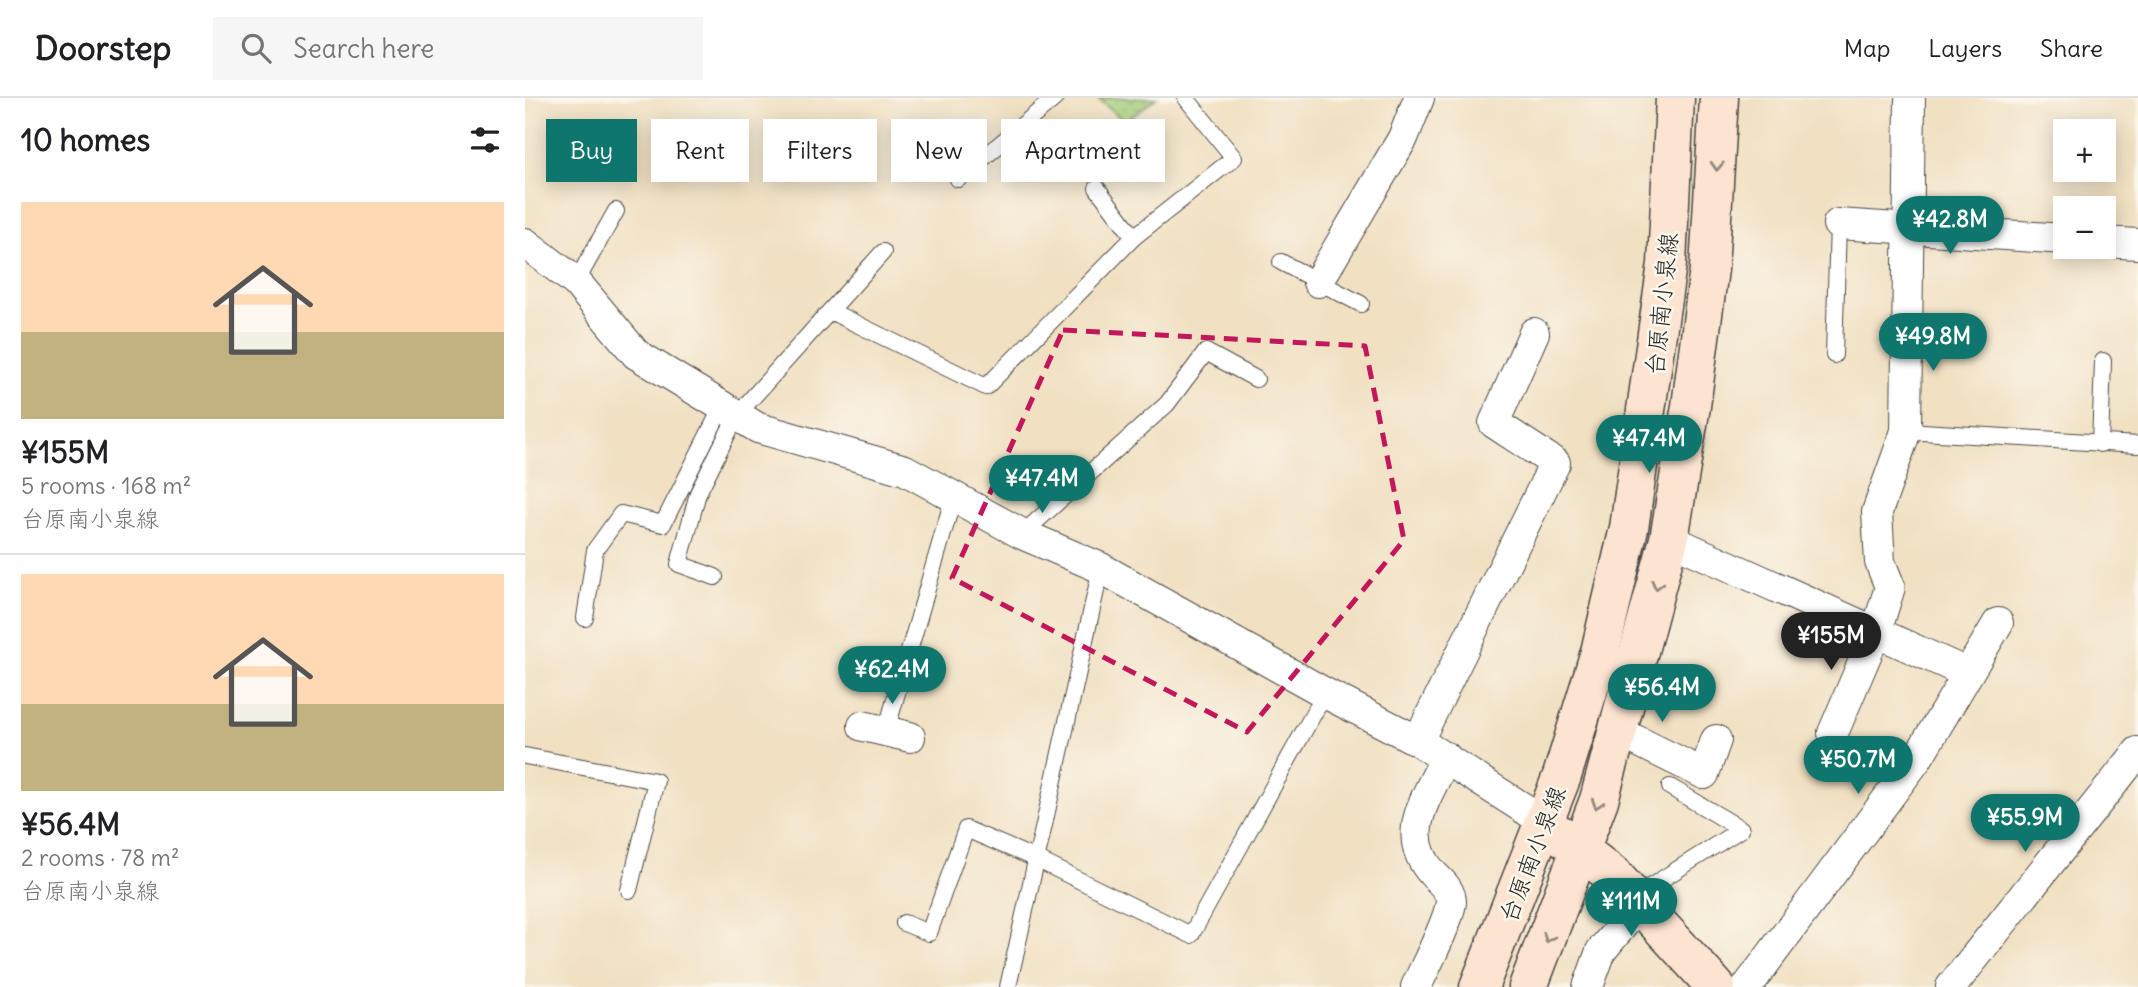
<!DOCTYPE html>
<meta charset="utf-8">
<style>
:root{--surface:#fff;--page:#f6f6f6;--text:#202124;--muted:#757577;--line:#e0e0e0;--accent:#0f766e}
body{margin:0;font-family:Delius,"Klee One",sans-serif;background:var(--page);color:var(--text);height:100vh;display:flex;flex-direction:column;font-size:26px;white-space:nowrap}
*{box-sizing:border-box;margin:0}
p{font-size:23px;color:var(--muted)}
.icon{flex:none;width:38px;height:38px;fill:none;stroke:currentColor;stroke-width:2;stroke-linecap:round;stroke-linejoin:round}
.map{position:relative;flex:1;overflow:hidden}
.side{display:flex;flex-direction:column;background:var(--surface);width:525px}
.side>*{flex:none}
.guide{position:absolute;left:21px;top:21px;width:665px;height:63px;display:flex;gap:14px}
.fabs{position:absolute;left:1528px;top:21px;display:grid;gap:14px}
.fabs a{display:grid;place-items:center;width:63px;height:63px;border-radius:0px;background:var(--surface);box-shadow:0 4px 18px #0003;font-size:35px}
.price{position:absolute;translate:-50% -60px;padding:0 16px;border-radius:24px;background:var(--accent);color:#fff;font-size:23px;line-height:46px;filter:drop-shadow(0 2px 4px #0008)}
.price::after{content:'';position:absolute;left:50%;top:42px;width:21px;height:16px;margin-left:-10px;background:inherit;clip-path:polygon(0 0,100% 0,50% 100%)}
.price.on{background:#222;color:#fff}
ul{padding:0;list-style:none}
li{display:grid;align-content:center;gap:14px;height:371px;padding:0 21px}
li+li{border-top:2px solid var(--line)}
li span{display:grid;place-items:center;height:217px;border-radius:0px;color:#555}
li>.icon{margin-inline-start:auto}
span .icon{width:126px;height:126px;fill:#fffc;stroke-width:1}
li b{font-size:30px}
h2{display:flex;justify-content:space-between;align-items:center;height:84px;padding:0 21px;font-size:30px}
.chip{padding:0 24px;border-radius:0px;background:var(--surface);box-shadow:0 4px 18px #0003;font-size:24px;line-height:63px}
.chip.on{background:var(--accent);color:#fff}
header{display:flex;align-items:center;gap:42px;box-sizing:border-box;height:98px;padding:0 35px;background:var(--surface);border-bottom:2px solid var(--line)}
header strong{font-size:33px}
nav{display:flex;gap:38px;margin-inline-start:auto;font-size:24px}
.search{width:490px;height:63px;background:var(--page);display:flex;align-items:center;gap:18px;box-sizing:border-box;padding:0 24px;border-radius:0px;color:var(--muted);font-size:26px}
main{display:flex;flex:1;min-height:0}
.map>svg:first-child{display:block}
.park{fill:url(#park-dots);stroke:#687c52;stroke-width:2}
.lines{fill:none;stroke-linecap:round;stroke-linejoin:round}
.lane-casing{stroke:#494642;stroke-width:18}
.street-casing{stroke:#494642;stroke-width:32}
.secondary-casing{stroke:#494642;stroke-width:41}
.lane{stroke:#fff;stroke-width:16}
.street{stroke:#fff;stroke-width:30}
.secondary{stroke:#fde4d1;stroke-width:38}
.oneway{stroke:#94887e}
.marked{fill:none;stroke:#c2185b;stroke-width:5;stroke-dasharray:14 9;stroke-linejoin:round}
.labels{text-anchor:middle;dominant-baseline:central;stroke-width:5;stroke-linejoin:round;paint-order:stroke}
.street-label{font-size:24px;fill:#2b2b2b;stroke:#fbf7ec}
</style>
<header>
<strong>Doorstep</strong>
<div class="search"><svg class="icon" aria-label="search" viewBox="0 0 24 24"><circle cx="10" cy="10" r="6"/><path d="M15 15l6 6"/></svg>Search here</div>
<nav><a>Map</a><a>Layers</a><a>Share</a></nav>
</header>
<main>
<section class="side">
<h2>10 homes<svg class="icon" aria-label="filters" viewBox="0 0 24 24"><path d="M4 7h16M4 17h16"/><circle cx="9" cy="7" r="2"/><circle cx="15" cy="17" r="2"/></svg></h2>
<ul>
<li><span style="background:linear-gradient(#ffd9b3 60%,#c2b280 0)"><svg class="icon" aria-label="home" viewBox="0 0 24 24"><path d="M3 11l9-7 9 7M6 9v11h12V9"/></svg></span><div><b>¥155M</b><p>5 rooms · 168 m²</p><p>台原南小泉線</p></div></li>
<li><span style="background:linear-gradient(#ffd9b3 60%,#c2b280 0)"><svg class="icon" aria-label="home" viewBox="0 0 24 24"><path d="M3 11l9-7 9 7M6 9v11h12V9"/></svg></span><div><b>¥56.4M</b><p>2 rooms · 78 m²</p><p>台原南小泉線</p></div></li>
</ul>
</section>
<div class="map">
<svg width="1613" height="889" viewBox="0 0 1613 889">
<defs>
<pattern id="park-dots" width="8" height="8" patternUnits="userSpaceOnUse" patternTransform="scale(1.75)"><rect width="8" height="8" fill="#a6ce79"/><path d="M2 2h.1M6 6h.1" fill="none" stroke="#8fb169" stroke-width="1.8" stroke-linecap="round"/></pattern>
</defs>
<rect width="100%" height="100%" fill="#fbf7ec"/>
<filter id="ink" filterUnits="userSpaceOnUse"><feTurbulence type="fractalNoise" baseFrequency=".0143" numOctaves="2"/><feDisplacementMap in="SourceGraphic" scale="14" xChannelSelector="R" yChannelSelector="G"/><feConvolveMatrix kernelMatrix="1 2 1 2 8 2 1 2 1" color-interpolation-filters="sRGB"/></filter>
<filter id="wash" filterUnits="userSpaceOnUse"><feTurbulence type="fractalNoise" baseFrequency=".00686" numOctaves="4" result="noise"/><feDisplacementMap in="SourceGraphic" scale="28" xChannelSelector="R" yChannelSelector="G"/><feGaussianBlur stdDeviation="1.57" result="paint"/><feColorMatrix in="noise" values="0 0 0 0 0 0 0 0 0 0 0 0 0 0 0 0 0 1.4 0 .05"/><feComposite in="paint" operator="in"/></filter>
<g filter="url(#wash)">
<rect width="100%" height="100%" fill="#f1e0c2"/>
<path class="park" d="M572,0H631L600,24Z"/>
</g>
<g filter="url(#ink)">
<g class="lines">
<defs>
<g id="lane">
<path d="M433,81L530,0"/>
<path d="M572,90L609,139"/>
<path d="M756,164L836,206"/>
<path d="M51,184L91,113"/>
<path d="M305,213L358,154"/>
<path d="M1309,257L1313,126"/>
<path d="M1381,333L1613,347"/>
<path d="M1575,346L1578,263"/>
<path d="M497,436L642,306L681,254L731,281"/>
<path d="M190,479L154,466L173,395L212,317L305,213L461,289L609,139L709,60L661,0"/>
<path d="M60,520L70,452L96,416L138,426L197,309"/>
<path d="M361,633L428,401"/>
<path d="M0,658L131,683L104,792"/>
<path d="M1109,799L1216,731L1145,689"/>
<path d="M379,825L404,835L441,731L511,761L666,837L800,595"/>
<path d="M483,889L576,470"/>
</g>
<g id="street">
<path d="M1313,126L1540,141"/>
<path d="M1578,144L1613,146"/>
<path d="M0,145L51,184L111,256L233,330L380,372L497,436L576,470L800,595L893,643L1020,724"/>
<path d="M793,184L878,40L894,0"/>
<path d="M1144,441L1442,575"/>
<path d="M338,628L385,639"/>
<path d="M1092,633L1179,676L1191,642"/>
<path d="M1308,635L1351,534L1365,489L1355,464L1352,414L1381,333L1385,0"/>
<path d="M893,643L1030,365L969,325L1009,235"/>
<path d="M891,889C900,869 924,823 926,804C926,792 916,784 909,777C872,737 902,700 921,659"/>
<path d="M1063,889L1076,853L1115,806"/>
<path d="M1222,889L1392,661L1473,525"/>
<path d="M1426,889L1613,654"/>
</g>
<g id="secondary">
<path d="M1036,737L1090,779L1191,889"/>
<path d="M954,889L1037,678L1075,554L1104,430L1142,166L1150,0"/>
<path d="M1003,889L1074,702L1144,441L1166,308L1184,171L1194,0"/>
</g>
</defs>
<use href="#lane" class="lane-casing"/>
<use href="#street" class="street-casing"/>
<use href="#secondary" class="secondary-casing"/>
<use href="#lane" class="lane"/>
<use href="#street" class="street"/>
<use href="#secondary" class="secondary"/>
</g>
<defs><path id="oneway-chevron" d="M-2-3.5L2.5 0L-2 3.5" fill="none" stroke-width="1.6" stroke-linecap="round" stroke-linejoin="round" transform="scale(1.75)"/></defs>
<g class="oneway">
<use href="#oneway-chevron" transform="translate(1192 68) rotate(93)"/>
<use href="#oneway-chevron" transform="translate(1132 487) rotate(104)"/>
<use href="#oneway-chevron" transform="translate(1072 706) rotate(108)"/>
<use href="#oneway-chevron" transform="translate(1023 840) rotate(112)"/>
</g>
</g>
<path class="marked" d="M538,232L840,248L879,442L722,634L427,480Z"/>
<g class="labels">
<g class="street-label">
<text transform="translate(1136 206) rotate(-84)">台原南小泉線</text>
<text transform="translate(1007 756) rotate(-69)">台原南小泉線</text>
</g>
</g>
</svg>
<div class="fabs">
<a>+</a>
<a>−</a>
</div>
<b class="price" style="left:1425px;top:158px">¥42.8M</b>
<b class="price" style="left:1408px;top:275px">¥49.8M</b>
<b class="price" style="left:1124px;top:377px">¥47.4M</b>
<b class="price" style="left:517px;top:417px">¥47.4M</b>
<b class="price on" style="left:1306px;top:574px">¥155M</b>
<b class="price" style="left:367px;top:608px">¥62.4M</b>
<b class="price" style="left:1137px;top:626px">¥56.4M</b>
<b class="price" style="left:1333px;top:698px">¥50.7M</b>
<b class="price" style="left:1500px;top:756px">¥55.9M</b>
<b class="price" style="left:1106px;top:840px">¥111M</b>
<div class="guide">
<a class="chip on">Buy</a>
<a class="chip">Rent</a>
<a class="chip">Filters</a>
<a class="chip">New</a>
<a class="chip">Apartment</a>
</div>
</div>
</main>
